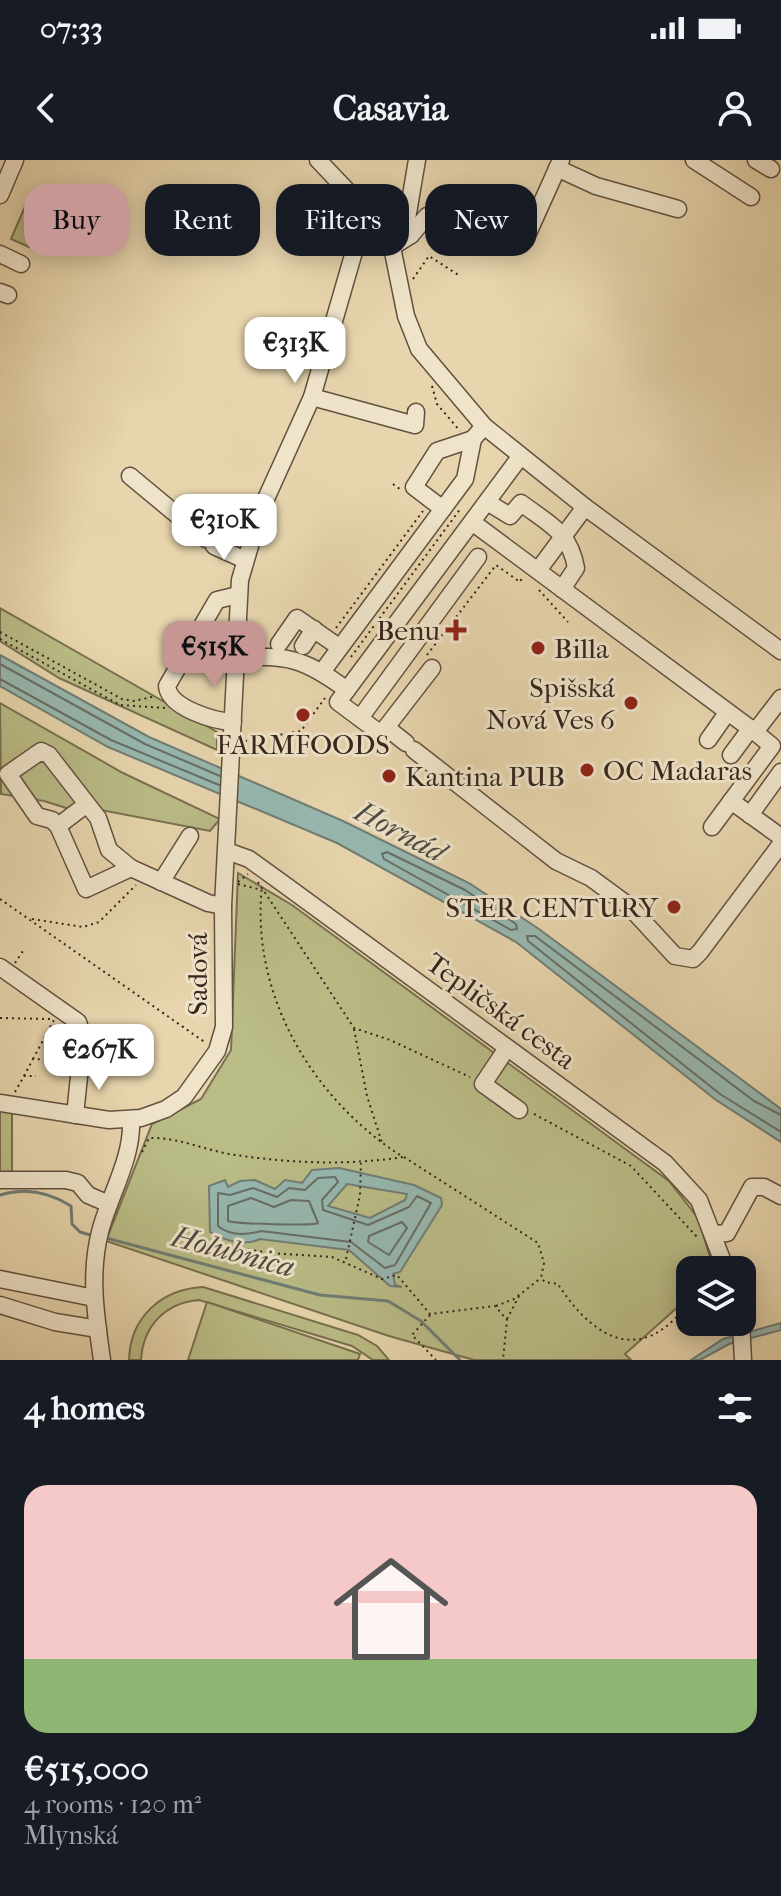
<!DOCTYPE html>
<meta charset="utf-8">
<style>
:root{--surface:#171b24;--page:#20242c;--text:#f1f3f6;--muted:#9ea1a6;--line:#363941;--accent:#c59692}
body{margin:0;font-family:"IM FELL French Canon",serif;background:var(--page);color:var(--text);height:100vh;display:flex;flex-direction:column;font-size:30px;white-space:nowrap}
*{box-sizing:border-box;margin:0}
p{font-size:26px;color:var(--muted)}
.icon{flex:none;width:44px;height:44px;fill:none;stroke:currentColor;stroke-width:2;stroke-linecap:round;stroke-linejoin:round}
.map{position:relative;height:1200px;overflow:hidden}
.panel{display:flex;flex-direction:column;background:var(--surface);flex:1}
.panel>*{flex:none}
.guide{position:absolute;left:24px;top:24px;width:734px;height:72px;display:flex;gap:16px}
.controls{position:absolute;left:676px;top:1096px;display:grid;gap:16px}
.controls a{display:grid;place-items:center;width:80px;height:80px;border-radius:16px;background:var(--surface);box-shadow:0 4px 20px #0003;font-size:40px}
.price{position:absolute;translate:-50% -68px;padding:0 18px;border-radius:16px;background:#fff;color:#222;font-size:26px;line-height:52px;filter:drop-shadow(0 2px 4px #0008)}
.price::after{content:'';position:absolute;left:50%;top:48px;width:24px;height:18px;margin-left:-12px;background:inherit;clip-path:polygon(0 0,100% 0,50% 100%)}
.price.on{background:var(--accent);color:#111}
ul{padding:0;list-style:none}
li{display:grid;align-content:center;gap:16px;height:424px;padding:0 24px}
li+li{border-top:2px solid var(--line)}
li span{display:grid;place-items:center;height:248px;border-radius:24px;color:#555}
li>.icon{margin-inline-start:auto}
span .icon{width:144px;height:144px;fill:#fffc;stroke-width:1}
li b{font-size:34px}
h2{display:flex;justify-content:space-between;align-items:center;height:96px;padding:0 24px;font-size:34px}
.chip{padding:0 28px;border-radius:24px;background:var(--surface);box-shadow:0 4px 20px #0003;font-size:28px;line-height:72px}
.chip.on{background:var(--accent);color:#111}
.status{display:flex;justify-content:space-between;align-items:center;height:56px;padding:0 40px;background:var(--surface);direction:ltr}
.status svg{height:22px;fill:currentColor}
header{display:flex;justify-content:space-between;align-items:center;height:104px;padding:0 24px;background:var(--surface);font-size:36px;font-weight:700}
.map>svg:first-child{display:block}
.green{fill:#babc86;stroke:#787051;stroke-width:2}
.water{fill:#97b8b0;stroke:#707d75;stroke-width:2;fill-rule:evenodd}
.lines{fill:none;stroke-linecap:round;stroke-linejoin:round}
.shore{stroke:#666e66;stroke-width:2}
.stream{stroke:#707d75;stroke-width:3}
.minor-casing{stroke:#625140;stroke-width:19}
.path{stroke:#35251c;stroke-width:2;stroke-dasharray:2 4;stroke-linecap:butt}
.minor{stroke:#efe4ca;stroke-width:16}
.poi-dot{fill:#8f2418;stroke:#efe4ca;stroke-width:3}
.labels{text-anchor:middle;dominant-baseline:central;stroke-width:6;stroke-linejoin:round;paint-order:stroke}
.poi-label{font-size:28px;fill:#35251c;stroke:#efe4ca;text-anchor:end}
.street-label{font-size:28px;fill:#35251c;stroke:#efe4ca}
.water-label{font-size:30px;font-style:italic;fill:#4e4a41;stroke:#efe4ca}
</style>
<div class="status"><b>07:33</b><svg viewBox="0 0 49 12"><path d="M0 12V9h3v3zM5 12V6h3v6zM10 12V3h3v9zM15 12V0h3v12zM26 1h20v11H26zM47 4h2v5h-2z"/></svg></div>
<header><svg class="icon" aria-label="back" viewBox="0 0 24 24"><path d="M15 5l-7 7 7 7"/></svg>Casavia<svg class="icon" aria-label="person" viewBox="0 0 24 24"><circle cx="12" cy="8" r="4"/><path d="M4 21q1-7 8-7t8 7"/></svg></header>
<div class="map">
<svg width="781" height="1200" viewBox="0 0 781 1200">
<rect width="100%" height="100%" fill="#e7d5ad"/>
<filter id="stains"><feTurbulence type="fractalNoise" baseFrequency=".0025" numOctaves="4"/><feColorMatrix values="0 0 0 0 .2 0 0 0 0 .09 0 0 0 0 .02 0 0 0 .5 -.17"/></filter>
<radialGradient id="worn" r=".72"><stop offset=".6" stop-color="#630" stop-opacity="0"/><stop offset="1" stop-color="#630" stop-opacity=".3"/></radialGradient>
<g class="green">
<path d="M27,42L46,50L29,87L11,79Z"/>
<path d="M0,448L217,572V590L59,518L0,481Z"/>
<path d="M0,543L123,613L220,659L210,671L96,649L98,658L44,641L1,634Z"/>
<path d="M238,713L292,745L669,1021L698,1058L714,1110H690V1136L625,1194L631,1200H474L389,1176L106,1081L152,964L201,939L231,890Z"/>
<path d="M0,949L12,950V1022L0,1026Z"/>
<path d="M203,1127L358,1175L377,1186L389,1200H373L352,1186L199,1140C165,1143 143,1166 141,1200H129C130,1157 162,1129 203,1127Z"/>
<path d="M207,1142L360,1194L358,1200H188Z"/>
</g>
<g class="water">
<path d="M0,495L149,577L343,661L469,723L539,769L781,949V982L716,940L516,782L337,683L108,587L0,526Z"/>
<path d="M339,1008L414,1025L441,1038L442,1045L400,1112L393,1114L395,1125L402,1127L390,1126L349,1090L260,1079C244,1087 224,1080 210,1072L209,1026L225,1020L228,1027L240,1021L255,1020L275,1029L285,1020L302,1023L312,1010ZM347,1024L407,1034L405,1040L370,1058L328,1046Z"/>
<path d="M781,1163V1170L729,1184L700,1200H691L723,1179Z"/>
</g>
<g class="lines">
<g class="shore">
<path d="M0,504L145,584L220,616"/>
<path d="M0,519L111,580L219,625"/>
<path d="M387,692L465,730L516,764L517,769L511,770L384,699L382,694Z"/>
<path d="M781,955L754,941L535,776H527L528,781L720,934L781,972"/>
<path d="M335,1017L338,1022L322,1040L323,1050L368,1065L409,1047L417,1036L431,1043L395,1105L385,1108L351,1082L261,1071C247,1075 230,1076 218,1066V1033L230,1035L253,1028L277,1037L289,1028L305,1030L318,1018Z"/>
<path d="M251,1038L274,1047L291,1040L309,1041L318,1063C312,1066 236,1064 228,1061V1046Z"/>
<path d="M402,1062L407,1068L389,1095L368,1082L369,1076Z"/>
</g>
<g class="stream">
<path d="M0,1035C26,1027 49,1032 71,1046L72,1064L80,1072L94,1076"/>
<path d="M106,1078L320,1135L388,1141L421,1161L460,1200"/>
</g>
<defs>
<g id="minor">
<path d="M694,0L751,37"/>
<path d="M756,0L771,9"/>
<path d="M557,8L596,26L678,49"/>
<path d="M0,35L15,0"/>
<path d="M411,75L406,65L417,0"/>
<path d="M358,78L392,87"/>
<path d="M392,87L406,156L419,189L484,266L585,347L539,409"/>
<path d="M392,87L411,75L427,56C455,64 502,86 529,71L561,0"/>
<path d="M0,94L21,104"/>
<path d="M0,132L8,135"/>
<path d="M312,237L415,265L416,252"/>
<path d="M130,316L206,379"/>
<path d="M487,342L510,356L521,343C549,364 570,372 576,408L562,429"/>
<path d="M585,347L781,491"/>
<path d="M443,349L414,327L437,291L473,279"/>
<path d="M472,362L755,572L781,538"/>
<path d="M214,386L245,400"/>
<path d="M279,484L297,458L339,487"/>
<path d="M303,486L314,469"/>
<path d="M235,497C289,496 302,497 347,530"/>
<path d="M432,508L381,574L338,542L520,297"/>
<path d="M322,512L465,319L473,279L484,266"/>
<path d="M360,558L478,397"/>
<path d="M233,562C214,561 169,548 167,526L217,440L238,435"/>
<path d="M387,568L406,583"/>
<path d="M708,580L727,553"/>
<path d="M414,590L556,701L591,718L629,746L675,796L693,799L700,792L781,684"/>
<path d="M731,595L751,568"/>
<path d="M731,641L781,677"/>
<path d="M750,655L781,612"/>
<path d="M58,666L52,660L37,656L8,614L41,591L49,595L87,644L58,666L86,729L131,708L109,690L98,658L87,644"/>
<path d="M712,667L772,586L755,572"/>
<path d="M227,691L249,699L285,725L665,1003L699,1040L726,1110"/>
<path d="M131,708L208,743L223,746"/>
<path d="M161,722L190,676"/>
<path d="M0,807L78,862L83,878L75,955"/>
<path d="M507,888L483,924L519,950"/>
<path d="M0,943L109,960L141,958L166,949L184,937L217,891L224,867L223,746L240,420L260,352L312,237L358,78L357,41L318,0"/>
<path d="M0,1020H66L78,1023L88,1035L109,1044"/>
<path d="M714,1074L727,1073L752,1027H764L781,1036"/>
<path d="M0,1119L94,1138"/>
<path d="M0,1145L55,1162L98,1169"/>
<path d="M741,1162L743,1200"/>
<path d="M102,1200C96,1157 89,1115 100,1072C109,1036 133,998 131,960"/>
</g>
</defs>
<use href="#minor" class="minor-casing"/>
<g class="path">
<path d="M413,119L429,96L460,116"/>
<path d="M432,226L437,244L460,271"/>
<path d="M393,324L401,330"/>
<path d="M539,430L568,462"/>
<path d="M336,468L423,351"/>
<path d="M0,472L122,539L134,541L156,536"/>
<path d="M0,479L120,545L165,548"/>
<path d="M427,495L496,405L520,422L523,416"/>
<path d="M351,497L461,348"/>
<path d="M245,581L301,571L325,538"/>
<path d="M238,722L248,714"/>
<path d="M258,722L354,868L390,880L470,917"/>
<path d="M238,724L258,729"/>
<path d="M0,739L206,883"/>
<path d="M32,759L83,767L99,762L136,725"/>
<path d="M15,803L23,791"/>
<path d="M0,858L50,859"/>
<path d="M354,869L367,936L382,983"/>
<path d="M33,899L54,860"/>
<path d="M24,916L33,899L61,900L62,868"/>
<path d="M15,932L24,916H36"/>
<path d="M534,954L631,1006L699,1079"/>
<path d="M142,992L149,978C177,977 202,989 229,994C287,1003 345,1006 403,997C313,940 250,835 262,726"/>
<path d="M404,997L538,1083L544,1103L541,1118L545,1122L558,1124C577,1154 611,1192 650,1176C666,1170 678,1155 690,1144"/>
<path d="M197,1068L196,1081L270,1093L332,1097L382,1119L397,1115L430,1154L495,1146L507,1160L503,1200"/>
<path d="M346,1099L360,1035L361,1003"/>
<path d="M496,1146L514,1139L541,1118"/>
<path d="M430,1155L412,1175L436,1200"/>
<path d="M507,1159L519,1136"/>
</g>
<use href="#minor" class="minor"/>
</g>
<g class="poi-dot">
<path d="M452 458h8v8h8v8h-8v8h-8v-8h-8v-8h8z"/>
<circle cx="538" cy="488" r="8"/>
<circle cx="631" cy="543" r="8"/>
<circle cx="303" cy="555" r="8"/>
<circle cx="587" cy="610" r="8"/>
<circle cx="389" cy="616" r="8"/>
<circle cx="674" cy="747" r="8"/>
</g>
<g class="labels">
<g class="poi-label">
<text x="440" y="470">Benu</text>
<text x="554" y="488" text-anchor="start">Billa</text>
<text x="615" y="527">Spišská<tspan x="615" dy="32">Nová Ves 6</tspan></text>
<text x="303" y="584" text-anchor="middle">FARMFOODS</text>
<text x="603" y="610" text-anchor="start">OC Madaras</text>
<text x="405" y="616" text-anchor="start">Kantina PUB</text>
<text x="658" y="747">STER CENTURY</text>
</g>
<g class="street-label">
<text transform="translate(197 814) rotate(-90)">Sadová</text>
<text transform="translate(501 851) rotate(36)">Tepličská cesta</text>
</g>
<g class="water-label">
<text transform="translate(400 672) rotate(28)">Hornád</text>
<text transform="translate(233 1092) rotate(15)">Holubnica</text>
</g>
</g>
<rect width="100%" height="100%" filter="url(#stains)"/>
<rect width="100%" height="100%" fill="url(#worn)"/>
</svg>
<div class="controls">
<a><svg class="icon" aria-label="layers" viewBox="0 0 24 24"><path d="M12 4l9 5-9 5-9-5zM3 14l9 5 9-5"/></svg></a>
</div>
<b class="price" style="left:295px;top:225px">€313K</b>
<b class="price" style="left:224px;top:402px">€310K</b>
<b class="price on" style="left:214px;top:529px">€515K</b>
<b class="price" style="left:99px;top:932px">€267K</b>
<div class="guide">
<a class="chip on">Buy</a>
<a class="chip">Rent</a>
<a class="chip">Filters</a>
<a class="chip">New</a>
</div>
</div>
<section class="panel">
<h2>4 homes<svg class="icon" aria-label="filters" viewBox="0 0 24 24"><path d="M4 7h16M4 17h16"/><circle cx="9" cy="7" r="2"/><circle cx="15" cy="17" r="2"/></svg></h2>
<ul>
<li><span style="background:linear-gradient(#f6c9c9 70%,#8fb573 0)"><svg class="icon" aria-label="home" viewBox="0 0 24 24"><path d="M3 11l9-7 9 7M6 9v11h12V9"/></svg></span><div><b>€515,000</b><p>4 rooms · 120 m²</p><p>Mlynská</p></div></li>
</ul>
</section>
